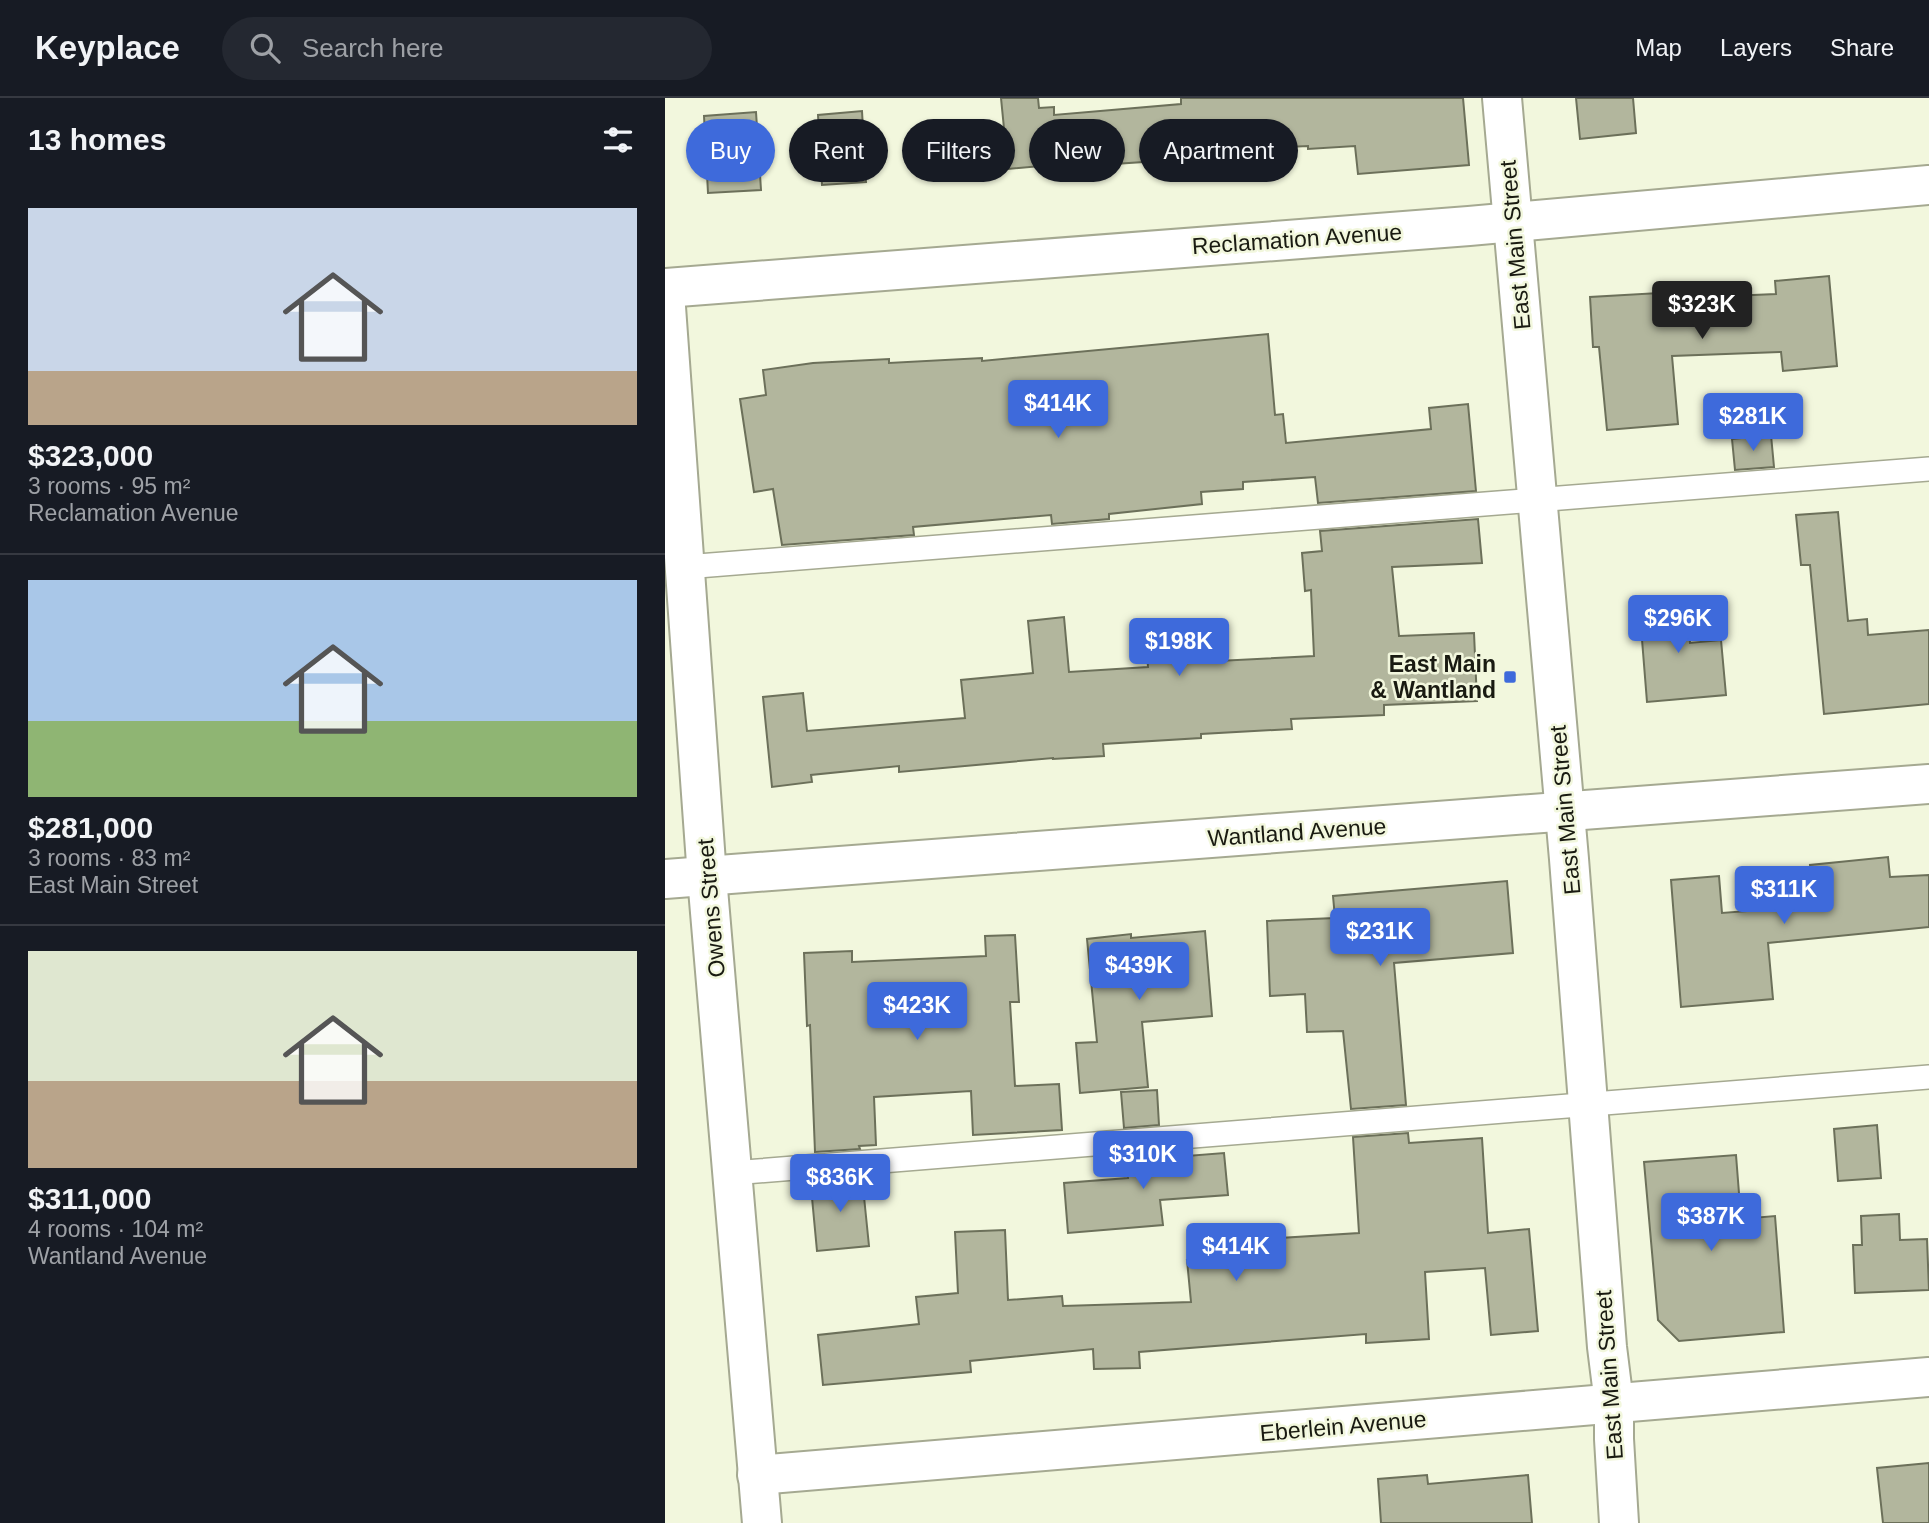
<!DOCTYPE html>
<meta charset="utf-8">
<style>
:root{--surface:#171b24;--page:#242831;--text:#f1f3f6;--muted:#9ea1a6;--line:#363941;--accent:#3e6adb}
body{margin:0;font-family:Arial,sans-serif;background:var(--page);color:var(--text);height:100vh;display:flex;flex-direction:column;font-size:26px;white-space:nowrap}
*{box-sizing:border-box;margin:0}
p{font-size:23px;color:var(--muted)}
.icon{flex:none;width:38px;height:38px;fill:none;stroke:currentColor;stroke-width:2;stroke-linecap:round;stroke-linejoin:round}
.map{position:relative;flex:1;overflow:hidden}
.sheet{display:flex;flex-direction:column;background:var(--surface);width:665px}
.sheet>*{flex:none}
.hud{position:absolute;left:21px;top:21px;width:665px;height:63px;display:flex;gap:14px}
.price{position:absolute;translate:-50% -60px;padding:0 16px;border-radius:7px;background:var(--accent);color:#fff;font-size:23px;line-height:46px;filter:drop-shadow(0 2px 4px #0008)}
.price::after{content:'';position:absolute;left:50%;top:42px;width:21px;height:16px;margin-left:-10px;background:inherit;clip-path:polygon(0 0,100% 0,50% 100%)}
.price.active{background:#222;color:#fff}
ul{padding:0;list-style:none}
li{display:grid;align-content:center;gap:14px;height:371px;padding:0 28px}
li+li{border-top:2px solid var(--line)}
li span{display:grid;place-items:center;height:217px;border-radius:0px;color:#555}
li>.icon{margin-inline-start:auto}
span .icon{width:126px;height:126px;fill:#fffc;stroke-width:1}
li b{font-size:30px}
h2{display:flex;justify-content:space-between;align-items:center;height:84px;padding:0 28px;font-size:30px}
.pill{padding:0 24px;border-radius:32px;background:var(--surface);box-shadow:0 2px 5px #0004;font-size:24px;line-height:63px}
.pill.active{background:var(--accent);color:#fff}
header{display:flex;align-items:center;gap:42px;box-sizing:border-box;height:98px;padding:0 35px;background:var(--surface);border-bottom:2px solid var(--line)}
header strong{font-size:33px}
nav{display:flex;gap:38px;margin-inline-start:auto;font-size:24px}
.search{width:490px;height:63px;background:var(--page);display:flex;align-items:center;gap:18px;box-sizing:border-box;padding:0 24px;border-radius:38px;color:var(--muted);font-size:26px}
main{display:flex;flex:1;min-height:0}
.map>svg:first-child{display:block}
.building{fill:#b2b69d;stroke:#6c705a;stroke-width:2}
.lines{fill:none;stroke-linecap:round;stroke-linejoin:round}
.service-casing{stroke:#a5a991;stroke-width:26}
.minor-casing{stroke:#a5a991;stroke-width:42}
.tertiary-casing{stroke:#a5a991;stroke-width:42}
.service{stroke:#fff;stroke-width:23}
.minor{stroke:#fff;stroke-width:38}
.tertiary{stroke:#fff;stroke-width:38}
.poi-dot{fill:#3e6adb;stroke:#f2f7dd;stroke-width:2.5}
.labels{text-anchor:middle;dominant-baseline:central;stroke-width:5;stroke-linejoin:round;paint-order:stroke}
.street-label{font-size:23px;fill:#191a11;stroke:#f2f7dd}
.poi-label{font-size:23px;font-weight:bold;fill:#191a11;stroke:#f2f7dd;text-anchor:end}
</style>
<header>
<strong>Keyplace</strong>
<div class="search"><svg class="icon" aria-label="search" viewBox="0 0 24 24"><circle cx="10" cy="10" r="6"/><path d="M15 15l6 6"/></svg>Search here</div>
<nav><a>Map</a><a>Layers</a><a>Share</a></nav>
</header>
<main>
<section class="sheet">
<h2>13 homes<svg class="icon" aria-label="filters" viewBox="0 0 24 24"><path d="M4 7h16M4 17h16"/><circle cx="9" cy="7" r="2"/><circle cx="15" cy="17" r="2"/></svg></h2>
<ul>
<li><span style="background:linear-gradient(#c9d6e8 75%,#b9a48a 0)"><svg class="icon" aria-label="home" viewBox="0 0 24 24"><path d="M3 11l9-7 9 7M6 9v11h12V9"/></svg></span><div><b>$323,000</b><p>3 rooms · 95 m²</p><p>Reclamation Avenue</p></div></li>
<li><span style="background:linear-gradient(#a9c7e8 65%,#8fb573 0)"><svg class="icon" aria-label="home" viewBox="0 0 24 24"><path d="M3 11l9-7 9 7M6 9v11h12V9"/></svg></span><div><b>$281,000</b><p>3 rooms · 83 m²</p><p>East Main Street</p></div></li>
<li><span style="background:linear-gradient(#dfe7d0 60%,#b9a48a 0)"><svg class="icon" aria-label="home" viewBox="0 0 24 24"><path d="M3 11l9-7 9 7M6 9v11h12V9"/></svg></span><div><b>$311,000</b><p>4 rooms · 104 m²</p><p>Wantland Avenue</p></div></li>
</ul>
</section>
<div class="map">
<svg width="1264" height="1425" viewBox="0 0 1264 1425">
<rect width="100%" height="100%" fill="#f2f7dd"/>
<g class="building">
<path d="M336,0H373L374,10L389,9V17L516,6V0H798L804,67L693,76L690,48L643,51V48L492,55L493,63L420,68V64L343,71Z"/>
<path d="M911,0H968L971,35L915,41Z"/>
<path d="M197,13L201,84L157,87L153,17Z"/>
<path d="M91,14L96,92L43,95L39,18Z"/>
<path d="M1164,178L1172,268L1118,273L1116,254L1007,258L1013,326L942,332L934,249H928L925,199L994,195L995,201L1111,196L1110,183Z"/>
<path d="M603,236L610,317L618,316L621,345L766,331L764,310L803,306L811,393L653,405L650,379L578,384V391L536,394L537,406L444,416V421L387,426L386,417L248,429L249,437L117,447L108,391L89,394L75,301L101,297L98,272L148,265L224,261V265L317,260V263Z"/>
<path d="M1106,337L1109,369L1070,372L1067,341Z"/>
<path d="M1173,414L1183,523L1202,521L1203,537L1264,532V606L1159,616L1145,467H1136L1131,417Z"/>
<path d="M813,421L817,465L727,469L734,538L809,535L812,603L719,607V617L626,621L627,631L536,636V640L438,646L439,658L388,661V660L234,674V668L146,677L147,684L107,689L98,599L138,595L142,633L300,620L296,582L368,575L363,523L399,519L404,574L483,569L482,556L532,554L533,564L649,558L646,492L640,493L637,455L657,453L655,433Z"/>
<path d="M1022,500L1025,545L1056,542L1061,597L982,604L974,504Z"/>
<path d="M1223,759L1225,779L1264,777V829L1103,845L1108,901L1016,909L1006,782L1054,778L1057,815L1149,808L1145,767Z"/>
<path d="M842,783L848,855L729,865L741,1007L686,1011L678,933L642,934L640,896L605,898L602,823L670,820L668,798Z"/>
<path d="M540,833L547,918L477,924L483,989L415,995L411,945L432,944L422,841L466,836V840Z"/>
<path d="M350,837L354,904H345L350,988L394,986L397,1032L308,1037L306,993L209,999L211,1047L194,1048L195,1051L150,1054L145,927L142,928L139,855L187,853V864L321,858L320,838Z"/>
<path d="M492,992L494,1027L459,1030L456,994Z"/>
<path d="M1212,1027L1216,1080L1173,1083L1169,1031Z"/>
<path d="M743,1035L744,1045L817,1040L823,1135L864,1131L873,1233L826,1237L820,1170L760,1174L764,1241L701,1245V1236L474,1254L475,1270L429,1271L428,1251L305,1263L306,1274L158,1287L153,1237L254,1226L251,1199L293,1195L290,1134L340,1132L343,1202L397,1198L398,1208L526,1204L522,1162L616,1154L615,1140L694,1135L688,1039Z"/>
<path d="M496,1055L497,1060L559,1055L563,1097L495,1102L498,1127L403,1135L399,1085L463,1080L461,1057Z"/>
<path d="M1071,1057L1076,1121L1110,1118L1119,1234L1014,1243L993,1222L979,1064Z"/>
<path d="M197,1079L204,1148L152,1153L146,1089L151,1088V1082Z"/>
<path d="M1234,1116L1235,1142L1262,1141L1264,1192L1190,1195L1188,1147H1197L1196,1118Z"/>
<path d="M1264,1365V1425H1218L1212,1370Z"/>
<path d="M762,1377L763,1386L863,1377L867,1425H716L713,1381Z"/>
</g>
<g class="lines">
<defs>
<g id="service">
<path d="M20,469L1264,371"/>
<path d="M67,1075L1264,979"/>
</g>
<g id="minor">
<path d="M0,190L804,128L1264,87"/>
<path d="M0,195L42,779L97,1425"/>
<path d="M0,781L1264,686"/>
<path d="M92,1377L1264,1279"/>
</g>
<path id="tertiary" d="M837,0L904,761L942,1249L949,1305V1341L954,1425"/>
</defs>
<use href="#service" class="service-casing"/>
<use href="#minor" class="minor-casing"/>
<use href="#tertiary" class="tertiary-casing"/>
<use href="#service" class="service"/>
<use href="#minor" class="minor"/>
<use href="#tertiary" class="tertiary"/>
</g>
<rect class="poi-dot" x="838" y="572" width="14" height="14" rx="3.5"/>
<g class="labels">
<g class="street-label">
<text transform="translate(632 141) rotate(-4)">Reclamation Avenue</text>
<text transform="translate(850 147) rotate(-95)">East Main Street</text>
<text transform="translate(900 712) rotate(-95)">East Main Street</text>
<text transform="translate(632 734) rotate(-4)">Wantland Avenue</text>
<text transform="translate(46 810) rotate(-95)">Owens Street</text>
<text transform="translate(944 1277) rotate(-94)">East Main Street</text>
<text transform="translate(678 1328) rotate(-5)">Eberlein Avenue</text>
</g>
<g class="poi-label">
<text x="831" y="566">East Main<tspan x="831" dy="26">&amp; Wantland</tspan></text>
</g>
</g>
</svg>
<b class="price active" style="left:1037px;top:243px">$323K</b>
<b class="price" style="left:393px;top:342px">$414K</b>
<b class="price" style="left:1088px;top:355px">$281K</b>
<b class="price" style="left:1013px;top:557px">$296K</b>
<b class="price" style="left:514px;top:580px">$198K</b>
<b class="price" style="left:1119px;top:828px">$311K</b>
<b class="price" style="left:715px;top:870px">$231K</b>
<b class="price" style="left:474px;top:904px">$439K</b>
<b class="price" style="left:252px;top:944px">$423K</b>
<b class="price" style="left:478px;top:1093px">$310K</b>
<b class="price" style="left:175px;top:1116px">$836K</b>
<b class="price" style="left:1046px;top:1155px">$387K</b>
<b class="price" style="left:571px;top:1185px">$414K</b>
<div class="hud">
<a class="pill active">Buy</a>
<a class="pill">Rent</a>
<a class="pill">Filters</a>
<a class="pill">New</a>
<a class="pill">Apartment</a>
</div>
</div>
</main>
